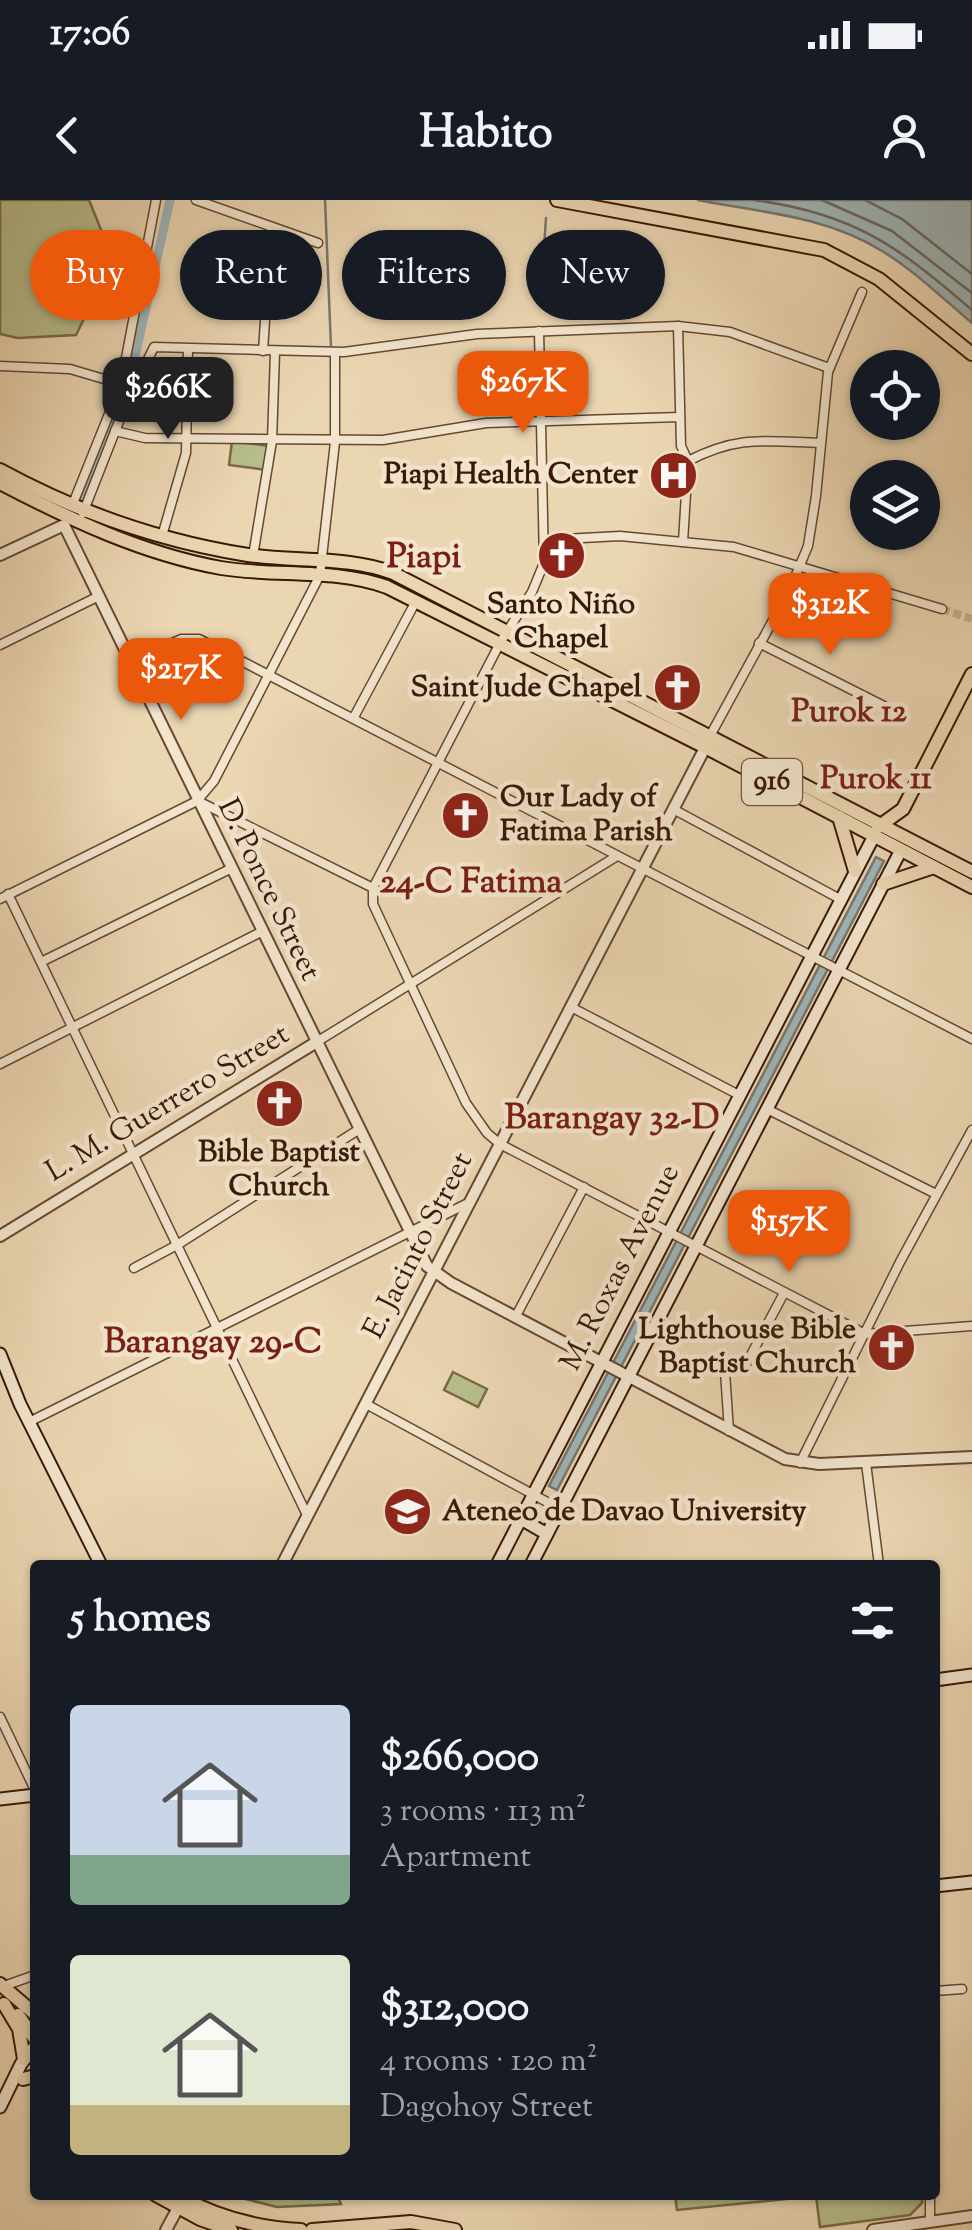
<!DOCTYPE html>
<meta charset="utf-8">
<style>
:root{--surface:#171b24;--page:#20242c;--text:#f1f3f6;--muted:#9ea1a6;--accent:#ea580c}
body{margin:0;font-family:"Sorts Mill Goudy",serif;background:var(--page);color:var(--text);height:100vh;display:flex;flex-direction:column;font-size:38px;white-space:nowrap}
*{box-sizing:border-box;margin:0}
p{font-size:32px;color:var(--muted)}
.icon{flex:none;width:55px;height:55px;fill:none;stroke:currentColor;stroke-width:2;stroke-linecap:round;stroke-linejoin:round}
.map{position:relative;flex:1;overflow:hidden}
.side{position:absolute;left:30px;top:1360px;width:910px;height:640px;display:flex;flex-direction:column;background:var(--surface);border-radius:10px;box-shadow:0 2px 8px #0004}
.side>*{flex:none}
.top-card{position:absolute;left:30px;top:30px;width:912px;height:90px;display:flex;gap:20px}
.buttons{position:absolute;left:850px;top:150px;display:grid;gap:20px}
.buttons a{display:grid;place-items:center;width:90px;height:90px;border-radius:50%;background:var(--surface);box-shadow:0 2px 8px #0004;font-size:50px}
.price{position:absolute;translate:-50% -85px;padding:0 22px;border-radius:20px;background:var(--accent);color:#fff;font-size:32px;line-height:65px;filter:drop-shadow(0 2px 5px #0008)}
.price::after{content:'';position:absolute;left:50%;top:60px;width:30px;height:22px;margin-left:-15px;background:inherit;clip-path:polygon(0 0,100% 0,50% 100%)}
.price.selected{background:#222;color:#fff}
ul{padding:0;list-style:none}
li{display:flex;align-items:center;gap:30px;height:250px;padding:0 40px}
li span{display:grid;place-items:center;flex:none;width:280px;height:200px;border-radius:10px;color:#555}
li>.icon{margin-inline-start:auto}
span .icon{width:120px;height:120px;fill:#fffc;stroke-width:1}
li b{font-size:42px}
h2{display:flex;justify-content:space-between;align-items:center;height:120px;padding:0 40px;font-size:42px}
.tag{padding:0 35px;border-radius:45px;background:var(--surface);box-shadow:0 2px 8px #0004;font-size:35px;line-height:90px}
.tag.selected{background:var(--accent);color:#fff}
.status{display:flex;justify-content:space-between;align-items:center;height:70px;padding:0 50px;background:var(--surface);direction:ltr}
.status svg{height:28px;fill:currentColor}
header{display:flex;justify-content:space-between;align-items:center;height:130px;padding:0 40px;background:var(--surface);font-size:45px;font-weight:800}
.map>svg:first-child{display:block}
.green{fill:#b7be8c;stroke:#786b49;stroke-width:2.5}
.water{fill:#9eb6b9;stroke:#767771;stroke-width:2.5}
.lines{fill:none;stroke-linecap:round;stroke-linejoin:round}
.shore{stroke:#6c6760;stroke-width:2.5}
.stream{stroke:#767771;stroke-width:2.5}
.canal{stroke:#9eb6b9;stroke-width:9}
.minor-tunnel{stroke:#c7b090;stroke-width:8;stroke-dasharray:8 4;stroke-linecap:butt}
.minor-casing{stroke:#664831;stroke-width:11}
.tertiary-casing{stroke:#664831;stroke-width:14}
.secondary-casing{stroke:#391806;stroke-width:15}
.primary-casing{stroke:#391806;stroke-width:16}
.minor{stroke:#f2e4cd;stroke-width:8}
.tertiary{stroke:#f2e4cd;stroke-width:10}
.secondary{stroke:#f2e4cd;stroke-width:11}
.primary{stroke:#ebd6b2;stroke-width:12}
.labels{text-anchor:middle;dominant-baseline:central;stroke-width:9;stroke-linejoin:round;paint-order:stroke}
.shield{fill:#f2e4cd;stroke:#705542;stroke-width:2.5}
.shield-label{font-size:28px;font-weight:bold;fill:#391806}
.poi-label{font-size:30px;font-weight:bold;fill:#391806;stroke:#f2e4cd;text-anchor:end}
.street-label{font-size:30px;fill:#391806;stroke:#f2e4cd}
.neighbourhood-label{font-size:32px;font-weight:bold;fill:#7a1f14;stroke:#f2e4cd}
.quarter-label{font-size:35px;font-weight:bold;fill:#7a1f14;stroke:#f2e4cd}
</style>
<div class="status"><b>17:06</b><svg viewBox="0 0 49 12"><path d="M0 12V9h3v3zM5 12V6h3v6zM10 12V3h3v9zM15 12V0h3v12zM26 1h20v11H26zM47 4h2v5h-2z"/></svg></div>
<header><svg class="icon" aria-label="back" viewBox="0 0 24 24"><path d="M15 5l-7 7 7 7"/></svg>Habito<svg class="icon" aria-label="person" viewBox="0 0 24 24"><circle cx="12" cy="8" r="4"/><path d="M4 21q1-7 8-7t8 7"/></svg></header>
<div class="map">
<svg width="972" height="2030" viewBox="0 0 972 2030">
<rect width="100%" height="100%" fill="#ebd6b2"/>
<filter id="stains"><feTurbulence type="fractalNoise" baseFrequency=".002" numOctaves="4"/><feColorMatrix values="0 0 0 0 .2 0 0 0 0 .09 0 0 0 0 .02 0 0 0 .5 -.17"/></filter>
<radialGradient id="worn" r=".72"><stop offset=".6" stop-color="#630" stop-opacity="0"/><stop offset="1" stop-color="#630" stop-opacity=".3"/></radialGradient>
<g class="green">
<path d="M0,0H89L108,47L98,90L76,135L18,138L0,134Z"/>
<path d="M232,241L270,246L267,270L229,265Z"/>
<path d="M453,1172L487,1189L478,1207L444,1190Z"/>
<path d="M230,1995H337L341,2004L277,2007Z"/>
<path d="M675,1995H922V2003L910,2015L820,2027L816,1996L677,2010Z"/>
</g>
<g class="water">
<path d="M697,0H972V123C942,98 915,71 882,51C826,16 760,12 697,0Z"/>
<path d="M876,657L884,661L557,1290L549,1286Z"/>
</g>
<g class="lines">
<g class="shore">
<path d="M754,0C853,13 898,46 972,110"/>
<path d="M822,0L892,31L972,93"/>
<path d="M865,0L902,19L972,74"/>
</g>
<g class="stream">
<path d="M325,0L331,147"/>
<path d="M543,64L546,18"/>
</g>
<path class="canal" d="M80,303L130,179L170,0"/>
<path class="minor-tunnel" d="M942,409L972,419"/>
<defs>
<g id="minor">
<path d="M196,0L318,43"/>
<path d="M678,126L681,246L688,261L683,342"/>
<path d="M539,131L544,363L532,392L500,443L373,688V704L466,903L487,933L500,944L865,1134"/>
<path d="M263,151L271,29"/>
<path d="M0,166L70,169L121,184"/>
<path d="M115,231L145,238L383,240L486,223L680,217"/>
<path d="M688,261C738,235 765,241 819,243"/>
<path d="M72,306L121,184L156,0"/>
<path d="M83,313L125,206L154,147L344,152L477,134L678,126L730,132L829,168"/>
<path d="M162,336L186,253L188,149"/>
<path d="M545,340L620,336L734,347L942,409"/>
<path d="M253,356L272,241L275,152"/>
<path d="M759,443L884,506"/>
<path d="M0,445L97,397"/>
<path d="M130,463L181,439H199L972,839"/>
<path d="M354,517L416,401"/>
<path d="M710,536L790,389L808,346L816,296L828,172L862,92"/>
<path d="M198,601L373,688"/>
<path d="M673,609L840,699"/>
<path d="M8,694L307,1315"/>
<path d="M0,699L197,601L214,581L320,375L335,242V152"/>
<path d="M41,762L230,669"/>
<path d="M571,807L739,895"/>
<path d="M315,843L617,656"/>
<path d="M0,864L261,732"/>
<path d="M767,909L936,994"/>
<path d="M134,1068L177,1045L358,930"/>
<path d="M516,1116L584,987"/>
<path d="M865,1134L972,1126"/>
<path d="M724,1157L729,1231"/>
<path d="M744,1168L784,1093"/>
<path d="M366,1204L560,1309"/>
<path d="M29,1222L470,1002"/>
<path d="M800,1263L900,1062L972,930"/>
<path d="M866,1263L879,1365"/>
<path d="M0,1517L35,1590"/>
<path d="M4,1786L35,1775"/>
<path d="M935,1791L962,1789"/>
<path d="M930,1995V2021"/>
</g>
<g id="tertiary">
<path d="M64,325L427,1066L451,1083L785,1259L819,1264L972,1257"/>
<path d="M0,355L64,325"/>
<path d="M0,1036L315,843"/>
<path d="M282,1365L707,544"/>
<path d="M166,2030L180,2004"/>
<path d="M873,2030L972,2016"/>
</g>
<g id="secondary">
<path d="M0,1154L20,1204L101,1365"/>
<path d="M521,1319L547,1334"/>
<path d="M497,1365L874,636"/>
<path d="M531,1365L901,650"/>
<path d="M935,1480L972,1475"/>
<path d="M0,1599L35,1595"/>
<path d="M935,1686L972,1682"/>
<path d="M0,1907L21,1864L35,1846"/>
</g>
<g id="primary">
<path d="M557,0L824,50L879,79L972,154"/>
<path d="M0,270C79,313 159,341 248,355C295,362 348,356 393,373L972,672"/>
<path d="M0,283C69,319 143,354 221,368C276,377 334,368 387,387L705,547L972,687"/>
<path d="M839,617L855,671"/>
<path d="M878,627L903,609L972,474"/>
<path d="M883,684L934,667"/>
<path d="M0,1784L35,1814"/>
<path d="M4,1804L19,1829L24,1859"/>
<path d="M18,1815L35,1839"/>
<path d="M23,1879L35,1876"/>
<path d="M156,1995L200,2019L231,2030"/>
<path d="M177,1995C216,2017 256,2028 301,2030"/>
<path d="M312,2030L411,2022L455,2030"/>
</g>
</defs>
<use href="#minor" class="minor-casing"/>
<use href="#tertiary" class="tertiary-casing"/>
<use href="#secondary" class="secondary-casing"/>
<use href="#primary" class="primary-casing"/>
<use href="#minor" class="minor"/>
<use href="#tertiary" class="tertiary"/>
<use href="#secondary" class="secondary"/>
<use href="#primary" class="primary"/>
</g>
<defs>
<symbol id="hospital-disc" viewBox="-11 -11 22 22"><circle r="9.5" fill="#8f2418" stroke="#f2e4cd"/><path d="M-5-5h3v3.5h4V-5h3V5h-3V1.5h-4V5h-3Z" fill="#fff"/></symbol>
<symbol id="church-disc" viewBox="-11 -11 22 22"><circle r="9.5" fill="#8f2418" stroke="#f2e4cd"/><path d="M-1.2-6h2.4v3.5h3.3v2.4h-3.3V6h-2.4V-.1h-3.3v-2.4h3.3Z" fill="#fff"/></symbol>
<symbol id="university-disc" viewBox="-11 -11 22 22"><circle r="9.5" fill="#8f2418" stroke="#f2e4cd"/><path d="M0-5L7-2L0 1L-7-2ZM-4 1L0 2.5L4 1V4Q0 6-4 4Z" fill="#fff"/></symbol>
</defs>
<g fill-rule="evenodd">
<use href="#hospital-disc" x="646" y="248" width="55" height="55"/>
<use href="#church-disc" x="534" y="328" width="55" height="55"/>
<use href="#church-disc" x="650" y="460" width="55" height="55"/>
<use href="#church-disc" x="438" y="588" width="55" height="55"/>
<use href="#church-disc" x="252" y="876" width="55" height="55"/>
<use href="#church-disc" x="864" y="1120" width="55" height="55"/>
<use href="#university-disc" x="380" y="1284" width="55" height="55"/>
</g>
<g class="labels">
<rect class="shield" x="742" y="559" width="60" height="46" rx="8"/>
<g class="shield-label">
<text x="772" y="582">916</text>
</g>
<g class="poi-label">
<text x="638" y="275">Piapi Health Center</text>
<text x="561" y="405" text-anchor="middle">Santo Niño<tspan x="561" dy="34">Chapel</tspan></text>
<text x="642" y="488">Saint Jude Chapel</text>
<text x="500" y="598" text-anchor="start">Our Lady of<tspan x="500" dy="34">Fatima Parish</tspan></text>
<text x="279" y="953" text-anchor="middle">Bible Baptist<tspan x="279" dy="34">Church</tspan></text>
<text x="856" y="1130">Lighthouse Bible<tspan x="856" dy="34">Baptist Church</tspan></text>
<text x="442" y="1312" text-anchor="start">Ateneo de Davao University</text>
</g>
<g class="street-label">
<text transform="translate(268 690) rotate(64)">D. Ponce Street</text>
<text transform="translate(168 904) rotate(-31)">L. M. Guerrero Street</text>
<text transform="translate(419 1046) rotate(-63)">E. Jacinto Street</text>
<text transform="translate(621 1068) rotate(-63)">M. Roxas Avenue</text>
</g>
<g class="neighbourhood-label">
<text x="849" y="513">Purok 12</text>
<text x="876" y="580">Purok 11</text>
</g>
<g class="quarter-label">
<text x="424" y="358">Piapi</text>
<text x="471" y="683">24-C Fatima</text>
<text x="612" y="919">Barangay 32-D</text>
<text x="213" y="1143">Barangay 29-C</text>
</g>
</g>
<rect width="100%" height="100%" filter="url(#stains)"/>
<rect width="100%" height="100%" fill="url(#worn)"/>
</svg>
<div class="buttons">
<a><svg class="icon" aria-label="locate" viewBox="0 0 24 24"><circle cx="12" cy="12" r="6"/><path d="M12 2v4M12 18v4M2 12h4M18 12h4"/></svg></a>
<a><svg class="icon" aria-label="layers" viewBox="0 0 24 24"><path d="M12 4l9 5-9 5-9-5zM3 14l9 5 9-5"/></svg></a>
</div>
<b class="price" style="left:523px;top:236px">$267K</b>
<b class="price selected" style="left:168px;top:242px">$266K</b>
<b class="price" style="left:830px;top:458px">$312K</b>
<b class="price" style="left:181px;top:523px">$217K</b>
<b class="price" style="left:789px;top:1075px">$157K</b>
<div class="top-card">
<a class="tag selected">Buy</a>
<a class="tag">Rent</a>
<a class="tag">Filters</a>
<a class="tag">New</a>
</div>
<section class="side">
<h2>5 homes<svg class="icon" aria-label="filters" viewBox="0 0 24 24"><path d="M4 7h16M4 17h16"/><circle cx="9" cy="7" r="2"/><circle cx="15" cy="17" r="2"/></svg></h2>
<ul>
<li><span style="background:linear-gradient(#c9d6e8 75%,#7fa58c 0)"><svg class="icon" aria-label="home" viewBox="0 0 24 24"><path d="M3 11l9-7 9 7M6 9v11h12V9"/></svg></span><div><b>$266,000</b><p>3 rooms · 113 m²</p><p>Apartment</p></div></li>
<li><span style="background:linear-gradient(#dfe7d0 75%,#c2b280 0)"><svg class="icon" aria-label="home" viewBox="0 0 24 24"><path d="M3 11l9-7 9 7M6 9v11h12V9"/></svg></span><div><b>$312,000</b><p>4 rooms · 120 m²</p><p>Dagohoy Street</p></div></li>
</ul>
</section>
</div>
